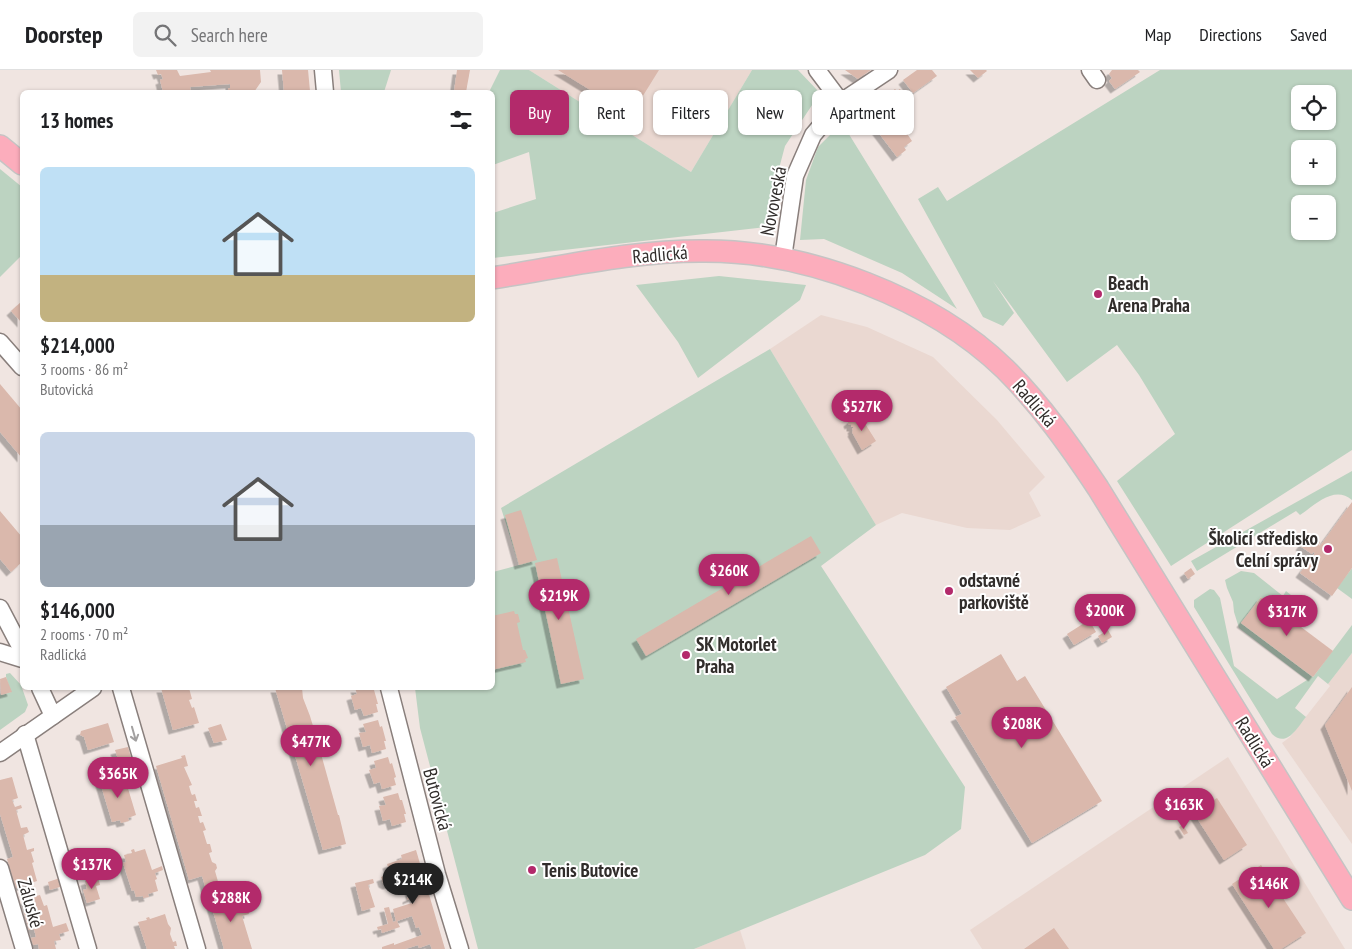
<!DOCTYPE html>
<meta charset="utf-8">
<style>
:root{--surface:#fff;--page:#f2f2f2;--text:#202124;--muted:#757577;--line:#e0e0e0;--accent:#b32a6b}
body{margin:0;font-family:"PT Sans Narrow",sans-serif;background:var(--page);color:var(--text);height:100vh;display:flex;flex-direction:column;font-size:19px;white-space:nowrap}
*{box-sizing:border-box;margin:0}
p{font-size:16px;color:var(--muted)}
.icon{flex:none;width:28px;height:28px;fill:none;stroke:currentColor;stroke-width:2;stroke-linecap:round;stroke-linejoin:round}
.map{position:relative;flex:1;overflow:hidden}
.details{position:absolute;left:20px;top:20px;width:475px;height:600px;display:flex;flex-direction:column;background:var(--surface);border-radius:8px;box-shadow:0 1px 4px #0004}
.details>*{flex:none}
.hud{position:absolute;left:510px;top:20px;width:475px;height:45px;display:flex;gap:10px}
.tools{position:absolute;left:1291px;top:15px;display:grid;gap:10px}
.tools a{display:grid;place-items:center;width:45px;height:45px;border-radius:8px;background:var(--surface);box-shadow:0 1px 4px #0004;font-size:25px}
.price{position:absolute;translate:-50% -42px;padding:0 11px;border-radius:18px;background:var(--accent);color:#fff;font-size:16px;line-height:32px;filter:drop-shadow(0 1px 2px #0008)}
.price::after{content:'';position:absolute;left:50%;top:30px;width:15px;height:11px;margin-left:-8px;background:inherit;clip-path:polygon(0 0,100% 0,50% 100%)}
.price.on{background:#222;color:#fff}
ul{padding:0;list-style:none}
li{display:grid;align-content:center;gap:10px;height:265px;padding:0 20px}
li span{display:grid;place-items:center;height:155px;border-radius:8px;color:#555}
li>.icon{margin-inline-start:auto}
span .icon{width:90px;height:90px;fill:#fffc;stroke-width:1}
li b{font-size:21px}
h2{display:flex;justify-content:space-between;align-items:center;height:60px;padding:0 20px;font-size:21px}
.tag{padding:0 18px;border-radius:8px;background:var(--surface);box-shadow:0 1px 4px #0004;font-size:18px;line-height:45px}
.tag.on{background:var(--accent);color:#fff}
header{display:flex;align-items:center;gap:30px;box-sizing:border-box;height:70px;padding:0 25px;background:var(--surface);border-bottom:1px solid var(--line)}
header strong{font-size:24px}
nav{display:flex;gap:28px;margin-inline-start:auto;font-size:18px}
.search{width:350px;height:45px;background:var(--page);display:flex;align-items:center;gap:12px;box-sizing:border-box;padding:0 18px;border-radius:8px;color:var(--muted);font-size:19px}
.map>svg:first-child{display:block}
.built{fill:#ead8d1}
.green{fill:#bcd3c1;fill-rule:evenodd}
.building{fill:#dab8ac;filter:url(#shadow)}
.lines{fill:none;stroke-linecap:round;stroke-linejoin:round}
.minor-casing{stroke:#897f7c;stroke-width:19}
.major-casing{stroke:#c5c4c4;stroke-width:24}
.minor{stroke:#fff;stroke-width:16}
.major{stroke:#fcadbc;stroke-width:21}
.oneway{stroke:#a2a0a0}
.poi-dot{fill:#b32a6b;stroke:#fff;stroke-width:2}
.labels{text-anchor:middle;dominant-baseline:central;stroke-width:4;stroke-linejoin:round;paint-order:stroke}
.street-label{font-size:19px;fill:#312d2b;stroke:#fff}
.poi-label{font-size:19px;font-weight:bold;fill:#312d2b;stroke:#fff;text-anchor:start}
</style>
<header>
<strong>Doorstep</strong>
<div class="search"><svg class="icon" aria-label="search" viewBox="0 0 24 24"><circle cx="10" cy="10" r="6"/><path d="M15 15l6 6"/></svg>Search here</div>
<nav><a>Map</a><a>Directions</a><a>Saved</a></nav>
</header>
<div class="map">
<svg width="1352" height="879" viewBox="0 0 1352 879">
<defs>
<filter id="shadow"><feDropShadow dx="-4.5" dy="4.5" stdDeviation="0" flood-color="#0004"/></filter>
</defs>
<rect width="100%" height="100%" fill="#f0e5e1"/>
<g class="built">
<path d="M529,0H752L691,102Z"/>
<path d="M821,245L867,257L933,287L997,350L1045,407L1029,423L1041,446L1010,460L967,458L902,443L876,455L770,279Z"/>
<path d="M1352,583V774L1282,673L1290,667L1330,616L1328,614Z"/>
<path d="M1228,687L1345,879H982L970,860Z"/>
<path d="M740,860L746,879H694Z"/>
</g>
<g class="green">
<path d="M339,0H391L384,22H341Z"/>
<path d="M500,0H529L691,102L752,0H798L820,23L785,76L772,125L766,157L493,188V143L536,129L529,82L493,95L492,22H489Z"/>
<path d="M1160,0H1352V380L1171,496L1117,411L1175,364L1139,305L1117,275L1067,312L993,211L1014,243L1003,256L983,247L918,129L938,117L947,131ZM1300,24H1328V51H1300ZM1300,79H1328V106H1300ZM1300,134H1328V161H1300Z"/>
<path d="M842,53L957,239L902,203L824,169L800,170L806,110L818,77Z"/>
<path d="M0,99L22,117V185L0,207Z"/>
<path d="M719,206L806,215L800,230L698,308L678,272L636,215Z"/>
<path d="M770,279L876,455L821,496L965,717L961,759L925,785L694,879H478L420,658L415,618H492L493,502L519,495L501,438Z"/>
<path d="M1352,401V430C1334,415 1315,435 1300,445L1296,441L1197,501L1191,491Z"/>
<path d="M1352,498V529L1337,518Z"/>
<path d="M1241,501L1254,503L1283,526L1286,521L1302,534L1294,552L1261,527L1241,553L1313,607L1352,555V583L1328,614L1318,606L1295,638L1306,647C1297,658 1287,678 1272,664L1194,537V530L1210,519L1214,520L1220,528L1234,596L1277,629L1307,610L1239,558L1234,542L1233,532L1227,518L1225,510Z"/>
<path d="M10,603L21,615L28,635L25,642L0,660V623L1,625L11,622L6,607V604Z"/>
</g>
<g class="building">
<path d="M156,0H177L180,6L211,2L210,0H260L261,12L254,22H228V18H230V14L190,17L191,22H163L160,10L163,9L161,4L158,5Z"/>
<path d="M282,0H308L310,21L284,22Z"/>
<path d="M457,0H470L466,22H454Z"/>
<path d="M558,0H659L631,45Z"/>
<path d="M845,0H871L858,9Z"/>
<path d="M917,0H932L937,6L913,23L903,10Z"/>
<path d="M970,0H986L987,1L978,8Z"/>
<path d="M1112,0H1138L1140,2L1115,19L1109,11L1112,8L1109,4Z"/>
<path d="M895,19L897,21L900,19L907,30L899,35L898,34L872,52L866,43L893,24L891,22Z"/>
<path d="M891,40L912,71L904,77L906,80L897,87L875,58L883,52L881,49Z"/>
<path d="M22,231V253L11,241Z"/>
<path d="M0,314L22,340V388L0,362Z"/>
<path d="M859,344L876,371L862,380L852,362L853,361L852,359L854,357H851V354L849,355L848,352Z"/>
<path d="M1352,432V498L1332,526L1300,503L1315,483L1313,482L1312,484L1300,476L1309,464L1320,472L1319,475L1320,476Z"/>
<path d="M521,440L537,490L519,495L505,445Z"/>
<path d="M0,441L22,467V492L11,502L0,489Z"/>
<path d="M811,466L821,483L646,586L636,569Z"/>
<path d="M557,488L584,609L561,614L535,493Z"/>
<path d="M1191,498L1195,504L1188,509L1184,503Z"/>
<path d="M1261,527L1333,581L1313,607L1241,553Z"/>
<path d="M514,541L515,544H518L520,552L517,553L523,580H525L528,588L525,589L526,592L492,600V546Z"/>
<path d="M1089,550L1096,562L1074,575L1067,564Z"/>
<path d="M1108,560L1112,567L1102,573L1098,566Z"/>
<path d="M1001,584L1017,611L1025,606L1102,731L1032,773L955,647L962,644L946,617Z"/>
<path d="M6,607L12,622L1,625L0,609Z"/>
<path d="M1352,617V721L1325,655Z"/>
<path d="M161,618H189L192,629L189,630L192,638L194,637L199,653L173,660Z"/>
<path d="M275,618H302L303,628L310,646L313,656H312L316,673H318L338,745H339L346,774L323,780Z"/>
<path d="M355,618H371V620H374L378,634H376L378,642L364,646L361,638L355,640L351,626L357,624Z"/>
<path d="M378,650L380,657L382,656L386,671H384L386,679L372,683L370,675L363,677L359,663L366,662L363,654Z"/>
<path d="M108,653L114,672L88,680L84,667L80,665L81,661Z"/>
<path d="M221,654L227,670L214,673L208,658Z"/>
<path d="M128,677L133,694L121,698L115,680Z"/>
<path d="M185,685L188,696L184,697L192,715L189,716L191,723L192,725L195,724L197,731H194L196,738L199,737L202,746H198L200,753L203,752L206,760L203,761L207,774H210L212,782L209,783L212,792L216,794L217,798L215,801L219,815L206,819L202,806L189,810L156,696L182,688L181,686Z"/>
<path d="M388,687L390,694L392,693L396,707L394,708L396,715L382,719L380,712L374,714L369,700L376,698L374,691Z"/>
<path d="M113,705L114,708L124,705L136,745L128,748L129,751L121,753L120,750L112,752L100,712L107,710L106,707Z"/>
<path d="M12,707L18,728L12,730L15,737L21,735L22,738L16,740L21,758L27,757L29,762L23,765L27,780L34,778V781L31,782L34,792L32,793L37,811L16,818L7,789L13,787L0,744V710Z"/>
<path d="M398,723L400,730H402L406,744H404L406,752L392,756L390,749L383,751L379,736L386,735L383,727Z"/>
<path d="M1217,728L1247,775L1224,790L1193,742Z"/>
<path d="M1183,755L1188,763L1184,765L1179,757Z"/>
<path d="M134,779L135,782L145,779L152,800L162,796L163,800L155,803L157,809L155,810L158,821L148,824L149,827L143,828V826L136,827L134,820L132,821L123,793L126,792L124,785L132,783L131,780Z"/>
<path d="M416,780L445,879H432L430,874L419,878L418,875L405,879H382V877L394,873V875L422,865L419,857L416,858L412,846L397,851L400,857L382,863L381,859L378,860L377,857L388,854L384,838L389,837L393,852L396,851L393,839L415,832L414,827L407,830V828L411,826L406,809L387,815L383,813L381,807L390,804L387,794L402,789L401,785Z"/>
<path d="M1261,795L1306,863L1281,879H1274L1232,814Z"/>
<path d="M98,807L100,815L96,816L100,829L87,833L83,820L87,819L85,811Z"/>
<path d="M60,808L63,816L50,820L48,812Z"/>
<path d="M373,809L374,813L368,815L375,837L362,841L355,813Z"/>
<path d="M35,823L36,826L40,825L44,836L47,835L53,857L66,853L69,861L59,864L61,870L54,871L56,879H39L38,874L33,875L31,868L36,867L34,859L29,860L24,843L29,841L25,830L29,828V825Z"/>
<path d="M223,824L224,827L236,824L241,843L248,841L249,844L242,846L252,879H224L210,831L216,830L215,827Z"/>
<path d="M165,844L168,854L171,858L170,864L173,872L176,871L177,876H174L175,879H147L138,852L147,850L146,848L149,847L150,849Z"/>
<path d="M1054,858L1069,879H1024Z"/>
</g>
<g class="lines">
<defs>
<g id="minor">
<path d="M323,0L325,22"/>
<path d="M817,0L841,32"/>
<path d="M1090,0L1097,10"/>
<path d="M783,188L795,106L813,65L841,32L889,0"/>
<path d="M0,272L22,297"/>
<path d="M0,538L22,580"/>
<path d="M0,582L22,589"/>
<path d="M40,618L53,646"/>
<path d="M121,618L197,879"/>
<path d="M389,618L437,804L460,879"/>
<path d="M25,664L88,879"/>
<path d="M0,683L93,618"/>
<path d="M0,798L24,879"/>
</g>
<g id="major">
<path d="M0,76L22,94"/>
<path d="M492,208C563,197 635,180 706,181C807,181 932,228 1005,299C1041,335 1070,376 1098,418L1352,829"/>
</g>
</defs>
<use href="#minor" class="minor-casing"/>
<use href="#major" class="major-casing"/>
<use href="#minor" class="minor"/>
<use href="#major" class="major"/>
</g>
<defs><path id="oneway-shaft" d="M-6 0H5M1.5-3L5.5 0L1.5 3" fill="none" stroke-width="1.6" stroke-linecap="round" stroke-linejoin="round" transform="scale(1.25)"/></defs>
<use class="oneway" href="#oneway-shaft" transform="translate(134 664) rotate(74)"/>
<g class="poi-dot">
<circle cx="1098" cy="224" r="5"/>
<circle cx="1328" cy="479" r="5"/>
<circle cx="949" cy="521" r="5"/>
<circle cx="686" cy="585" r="5"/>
<circle cx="532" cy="800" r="5"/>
</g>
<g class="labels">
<g class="street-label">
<text transform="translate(773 131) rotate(-79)">Novoveská</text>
<text transform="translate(660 184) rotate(-5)">Radlická</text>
<text transform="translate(1035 333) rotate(49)">Radlická</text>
<text transform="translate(1255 672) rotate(58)">Radlická</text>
<text transform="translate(438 729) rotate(75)">Butovická</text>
<text transform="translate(31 833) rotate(74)">Záluské</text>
</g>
<g class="poi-label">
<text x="1108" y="213">Beach<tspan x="1108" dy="22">Arena Praha</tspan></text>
<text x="1318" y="468" text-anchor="end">Školicí středisko<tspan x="1318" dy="22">Celní správy</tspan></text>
<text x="959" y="510">odstavné<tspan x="959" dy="22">parkoviště</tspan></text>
<text x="696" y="574">SK Motorlet<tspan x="696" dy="22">Praha</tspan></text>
<text x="542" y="800">Tenis Butovice</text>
</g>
</g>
</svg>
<div class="tools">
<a><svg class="icon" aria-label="locate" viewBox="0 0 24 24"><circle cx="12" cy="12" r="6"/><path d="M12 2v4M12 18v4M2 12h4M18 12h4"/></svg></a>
<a>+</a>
<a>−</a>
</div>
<b class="price" style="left:862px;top:362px">$527K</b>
<b class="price" style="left:729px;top:526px">$260K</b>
<b class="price" style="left:559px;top:551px">$219K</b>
<b class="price" style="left:1105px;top:566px">$200K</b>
<b class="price" style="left:1287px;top:567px">$317K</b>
<b class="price" style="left:1022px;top:679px">$208K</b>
<b class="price" style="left:311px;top:697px">$477K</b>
<b class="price" style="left:118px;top:729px">$365K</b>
<b class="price" style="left:1184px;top:760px">$163K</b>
<b class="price" style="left:92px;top:820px">$137K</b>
<b class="price on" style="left:413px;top:835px">$214K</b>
<b class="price" style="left:1269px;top:839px">$146K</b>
<b class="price" style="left:231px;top:853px">$288K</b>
<div class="hud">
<a class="tag on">Buy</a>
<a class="tag">Rent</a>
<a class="tag">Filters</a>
<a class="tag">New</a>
<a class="tag">Apartment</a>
</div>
<section class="details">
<h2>13 homes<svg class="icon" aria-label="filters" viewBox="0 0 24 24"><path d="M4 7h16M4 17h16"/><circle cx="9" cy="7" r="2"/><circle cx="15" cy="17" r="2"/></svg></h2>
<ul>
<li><span style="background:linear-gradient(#bfe0f5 70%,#c2b280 0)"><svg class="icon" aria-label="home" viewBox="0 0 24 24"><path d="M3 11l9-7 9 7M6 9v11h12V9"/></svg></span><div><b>$214,000</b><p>3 rooms · 86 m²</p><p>Butovická</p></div></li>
<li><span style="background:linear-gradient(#c9d6e8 60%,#9aa5b1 0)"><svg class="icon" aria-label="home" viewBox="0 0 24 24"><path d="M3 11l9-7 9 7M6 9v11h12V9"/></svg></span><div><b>$146,000</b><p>2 rooms · 70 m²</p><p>Radlická</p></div></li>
</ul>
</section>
</div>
